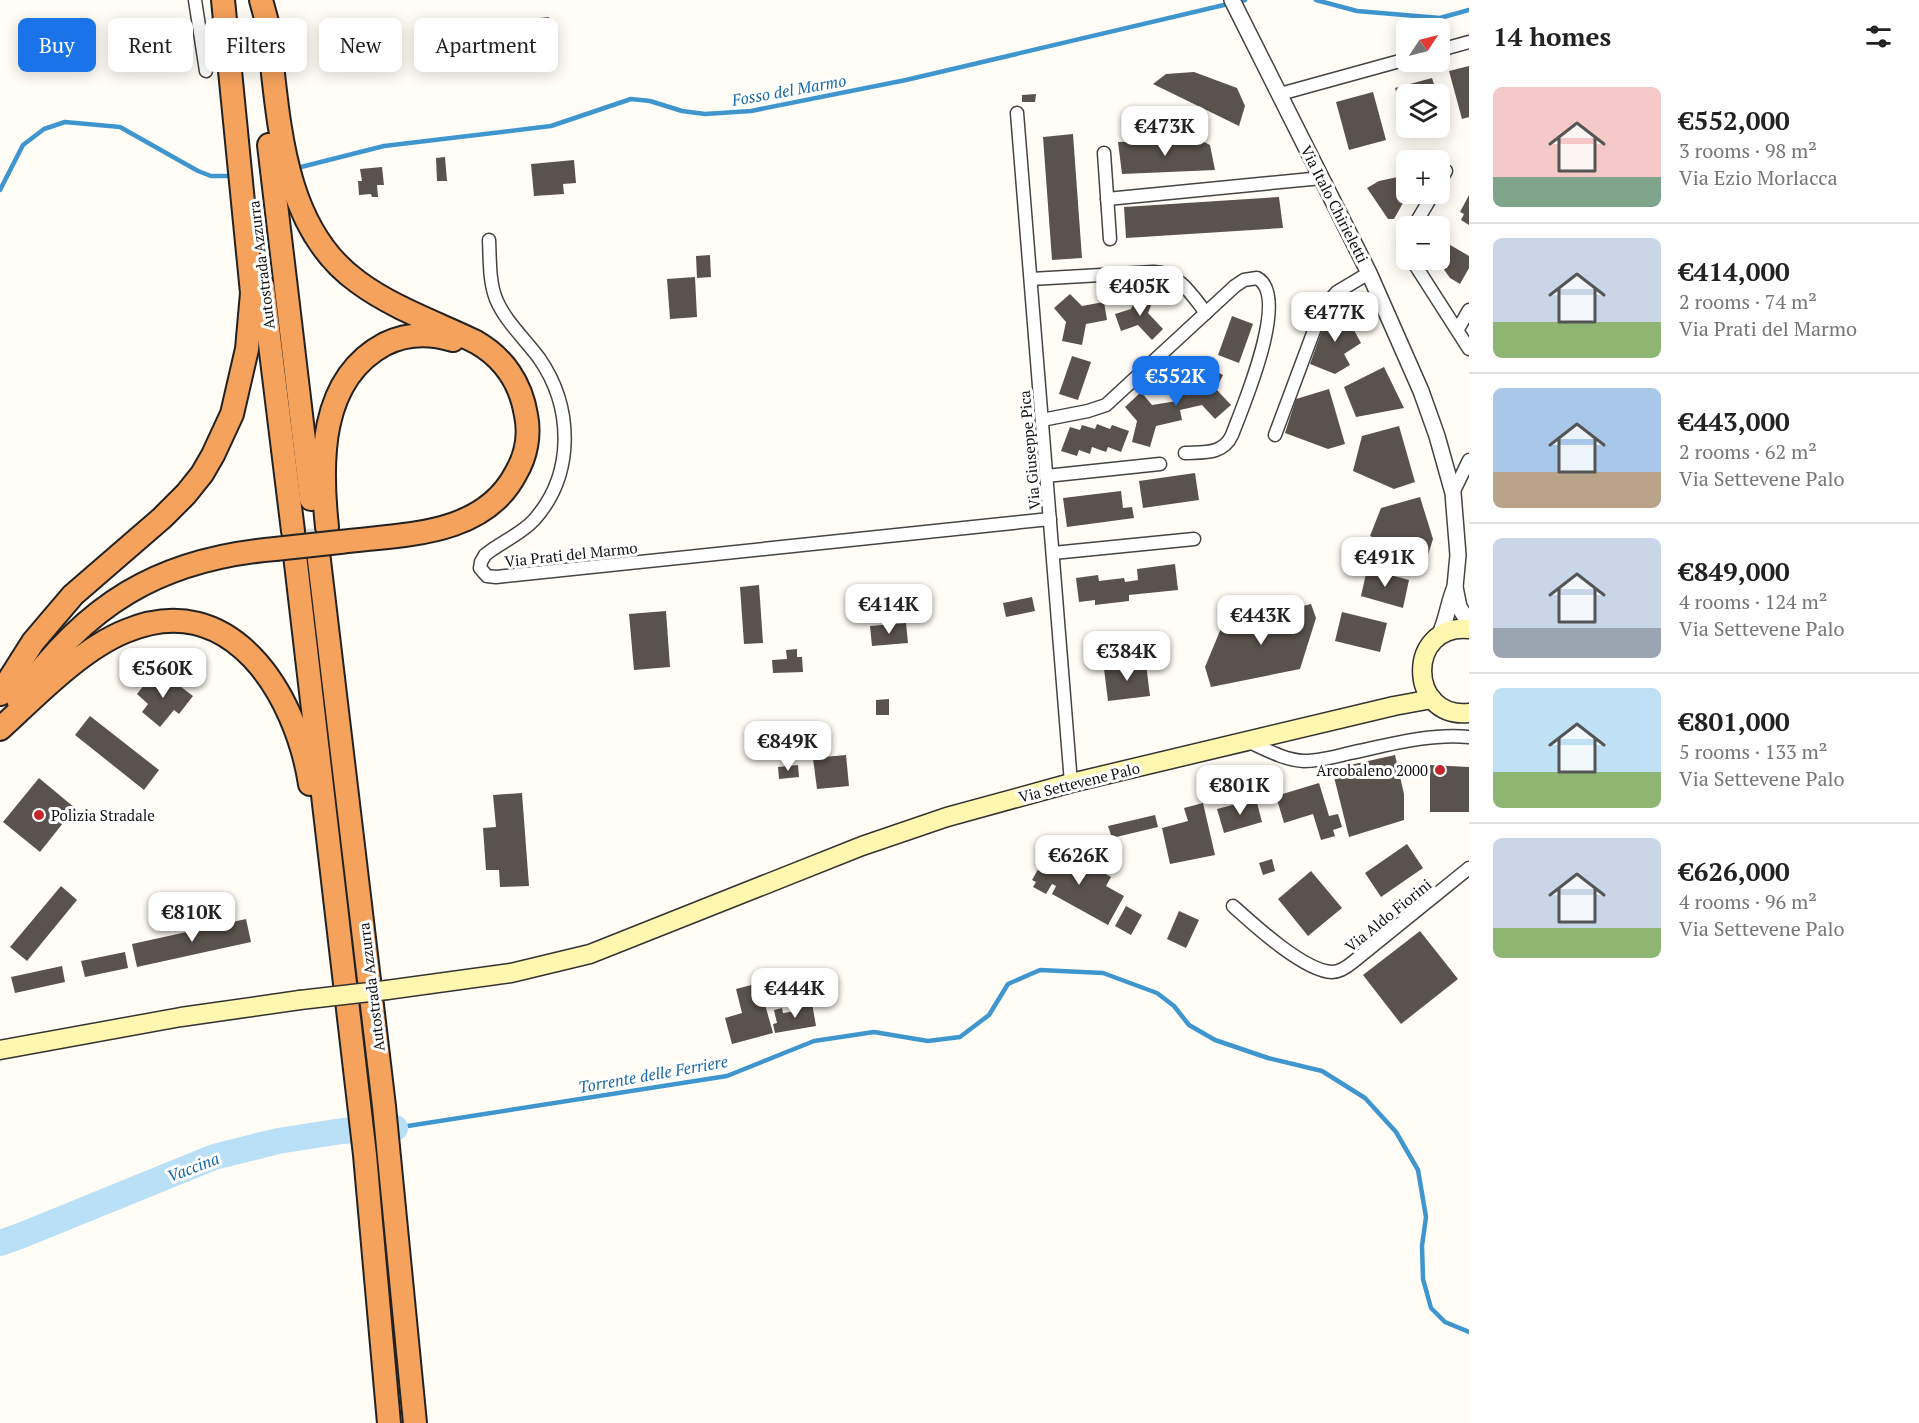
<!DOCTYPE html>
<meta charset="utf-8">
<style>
:root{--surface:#fff;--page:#f2f2f2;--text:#222;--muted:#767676;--line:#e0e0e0;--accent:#1a73e8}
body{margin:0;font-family:"PT Serif",serif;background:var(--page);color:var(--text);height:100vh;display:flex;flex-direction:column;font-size:22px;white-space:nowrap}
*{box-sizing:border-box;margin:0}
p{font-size:20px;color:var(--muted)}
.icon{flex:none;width:33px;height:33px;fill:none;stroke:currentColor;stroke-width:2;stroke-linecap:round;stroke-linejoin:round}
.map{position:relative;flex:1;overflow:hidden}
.details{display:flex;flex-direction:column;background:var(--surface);width:450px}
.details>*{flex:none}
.top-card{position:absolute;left:18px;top:18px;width:570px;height:54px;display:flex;gap:12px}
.needle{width:39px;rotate:55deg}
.buttons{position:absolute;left:1396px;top:18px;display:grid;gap:12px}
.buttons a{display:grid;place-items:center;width:54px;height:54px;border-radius:9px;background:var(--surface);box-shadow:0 3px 15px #0003;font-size:30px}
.price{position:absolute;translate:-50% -51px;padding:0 14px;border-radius:12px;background:#fff;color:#222;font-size:20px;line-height:39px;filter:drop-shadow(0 2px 3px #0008)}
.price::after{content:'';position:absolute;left:50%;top:36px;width:18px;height:14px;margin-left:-9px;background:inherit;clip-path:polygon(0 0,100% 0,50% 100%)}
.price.current{background:var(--accent);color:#fff}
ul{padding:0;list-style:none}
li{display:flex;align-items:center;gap:18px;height:150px;padding:0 24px}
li+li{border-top:2px solid var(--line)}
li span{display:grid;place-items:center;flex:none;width:168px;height:120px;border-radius:9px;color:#555}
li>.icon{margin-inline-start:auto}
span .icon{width:72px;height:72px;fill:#fffc;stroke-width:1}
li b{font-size:26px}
h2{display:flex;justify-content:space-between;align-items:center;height:72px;padding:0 24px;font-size:26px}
.pill{padding:0 21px;border-radius:9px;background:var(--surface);box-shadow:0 3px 15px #0003;font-size:21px;line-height:54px}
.pill.current{background:var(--accent);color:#fff}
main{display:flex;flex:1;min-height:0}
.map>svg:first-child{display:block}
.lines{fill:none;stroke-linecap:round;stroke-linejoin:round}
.stream{stroke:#3f96cf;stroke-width:4.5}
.river{stroke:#b9e0f7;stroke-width:26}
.building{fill:#5a524d}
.motorway-tunnel{stroke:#dbdad3;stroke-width:22;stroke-dasharray:22 11;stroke-linecap:butt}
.minor-casing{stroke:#444;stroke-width:15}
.tertiary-casing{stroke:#444;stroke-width:18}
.secondary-casing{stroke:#333;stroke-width:21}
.motorway-casing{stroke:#222;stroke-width:26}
.minor{stroke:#fff;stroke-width:12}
.tertiary{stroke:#fff;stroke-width:15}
.secondary{stroke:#fff6b0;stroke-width:18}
.motorway{stroke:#f5a25d;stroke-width:22}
.secondary-bridge-casing{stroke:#333;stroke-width:21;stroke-linecap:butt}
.motorway-bridge-casing{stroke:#222;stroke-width:26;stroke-linecap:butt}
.secondary-bridge{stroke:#fff6b0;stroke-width:18}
.motorway-bridge{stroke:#f5a25d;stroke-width:22}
.poi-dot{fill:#c4262e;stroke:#fff;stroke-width:2}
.labels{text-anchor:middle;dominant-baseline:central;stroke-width:6;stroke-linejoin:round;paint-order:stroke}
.street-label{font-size:15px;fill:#111;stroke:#fff}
.poi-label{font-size:15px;fill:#111;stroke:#fff;text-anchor:end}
.water-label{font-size:16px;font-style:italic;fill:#1768a6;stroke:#fff}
</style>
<main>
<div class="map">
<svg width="1469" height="1423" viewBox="0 0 1469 1423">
<rect width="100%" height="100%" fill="#fffdf5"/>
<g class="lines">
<g class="stream">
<path d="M1316,0L1357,11L1440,18L1469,10"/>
<path d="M301,167L384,146L551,126L631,99L650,101L682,111L705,114L751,111L906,80L1245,0"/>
<path d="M0,190L23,145L44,129L65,122L120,127L198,171L211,176H233"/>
<path d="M395,1128L727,1076L814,1041L874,1032L928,1041L960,1037L989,1015L1008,984L1040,970L1103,973L1157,993L1174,1006L1189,1025L1215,1040L1268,1058L1322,1071L1365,1098L1396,1132L1418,1170L1426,1217L1422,1246L1423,1279L1431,1308L1445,1322L1469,1332"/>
</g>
<path class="river" d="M0,1243L20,1236L214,1157L278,1141L342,1131L395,1128"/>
</g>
<g class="building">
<path d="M549,17L550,27L531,29L530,19Z"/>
<path d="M1469,66V117L1462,119L1449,71Z"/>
<path d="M1194,72L1237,88L1245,106L1239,126L1153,84L1166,74Z"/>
<path d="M1432,78L1437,94H1407V128H1437L1408,136L1395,88Z"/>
<path d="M1373,92L1386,140L1349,150L1336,102Z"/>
<path d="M1036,94L1035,102H1022V95Z"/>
<path d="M1073,134L1082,258L1052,260L1043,137Z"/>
<path d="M1202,141L1210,145L1215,170L1122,174L1118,142Z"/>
<path d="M445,157L447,181H437L436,158Z"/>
<path d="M574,160L576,183L563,184L564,194L534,196L531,164Z"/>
<path d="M382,167L384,185H377L378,197H372L371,194L359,195L358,181H362L360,169Z"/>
<path d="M1407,175L1408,194L1394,219H1388L1367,188L1379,181Z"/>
<path d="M1469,195V225L1461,220L1464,214L1460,212Z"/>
<path d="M1279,197L1283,228L1126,238L1124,207Z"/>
<path d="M1440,239L1469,256V268L1460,284L1450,278L1437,260H1440Z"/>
<path d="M710,255L711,277L697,278L696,256Z"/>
<path d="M695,277L697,317L670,319L667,279Z"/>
<path d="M1138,293L1153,300L1148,313L1163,329L1152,340L1138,325L1121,331L1115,314L1131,309Z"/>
<path d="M1070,294L1082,306L1104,302L1107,320L1086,324L1082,345L1062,341L1066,322L1054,308Z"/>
<path d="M1342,308L1361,343L1344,354L1350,365L1335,374L1310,364L1327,316Z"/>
<path d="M1232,316L1253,324L1239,363L1218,355Z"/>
<path d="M1072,356L1091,362L1078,400L1059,394Z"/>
<path d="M1207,367L1223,375L1216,389L1231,405L1215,419L1202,405L1180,410L1182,420L1156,426L1150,447L1132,442L1137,421L1125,407L1141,392L1152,405L1177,401L1175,393L1196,390Z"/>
<path d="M1384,367L1404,408L1356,417L1344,387Z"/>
<path d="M1329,389L1345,444L1328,449L1285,433L1296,399Z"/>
<path d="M1097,424L1110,429L1112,425L1129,431L1121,452L1108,447L1106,452L1092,447L1090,454L1079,450L1077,456L1061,451L1070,427L1080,430L1082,425L1095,429Z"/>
<path d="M1399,426L1415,482L1394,489L1353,471L1362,436Z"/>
<path d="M1195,473L1199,500L1143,508L1139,481Z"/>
<path d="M1121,491L1123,508L1132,507L1134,518L1067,527L1063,498Z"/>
<path d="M1420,497L1433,539L1426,561L1370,536L1381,508Z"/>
<path d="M1175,564L1178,590L1129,595V601L1095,605V600L1079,602L1076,578L1098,575L1099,581L1124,578L1125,582L1138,580L1137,569Z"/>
<path d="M1367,569L1409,580L1403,608L1361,596Z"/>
<path d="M759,585L763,643L744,644L740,587Z"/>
<path d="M1032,597L1035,611L1006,617L1003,603Z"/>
<path d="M1311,604L1316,618L1300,669L1211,687L1205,667L1222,626Z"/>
<path d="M666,611L670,667L634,670L629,614Z"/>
<path d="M1342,612L1387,623L1380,652L1335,641Z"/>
<path d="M906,623L908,643L872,646L870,626Z"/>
<path d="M797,649V657H802L803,672L773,673L772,660L787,659L786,650Z"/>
<path d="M1146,664L1150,696L1108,701L1104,669Z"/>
<path d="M151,676L162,684L168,677L193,696L179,714L174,710L160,727L142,712L148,704L137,694Z"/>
<path d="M889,699V715H876V700Z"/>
<path d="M90,716L159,770L144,790L75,735Z"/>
<path d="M846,755L849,786L817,789L813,758Z"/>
<path d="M1395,755L1404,794V820L1349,837L1332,769Z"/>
<path d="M798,765L799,777L779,779L778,767Z"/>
<path d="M1430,765L1469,767V812H1430Z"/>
<path d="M39,778L75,808L40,852L3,822Z"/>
<path d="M1319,783L1329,816L1338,814L1342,827L1333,830L1335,836L1321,840L1313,814L1284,823L1276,796Z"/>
<path d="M522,793L529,886L500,887L499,870H486L483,828L496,827L493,795Z"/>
<path d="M1256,799L1262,822L1224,833L1217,809Z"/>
<path d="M1203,803L1215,855L1170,864L1162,828L1188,821L1184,808Z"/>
<path d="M1155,815L1158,827L1112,838L1108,826Z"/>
<path d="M1407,844L1423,868L1381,897L1365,873Z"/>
<path d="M1048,852L1062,859L1066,852L1111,877L1106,886L1124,896L1108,925L1052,894L1056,886L1052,884L1046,894L1033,887L1036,882L1032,880Z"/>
<path d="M1272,859L1275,871L1263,875L1259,863Z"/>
<path d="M1311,871L1342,908L1308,936L1278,899Z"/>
<path d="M61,886L77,900L27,961L10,947Z"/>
<path d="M1126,906L1142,915L1131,935L1115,926Z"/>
<path d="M1179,911L1199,920L1186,948L1167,939Z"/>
<path d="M246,919L251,942L137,967L132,944Z"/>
<path d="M1420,931L1458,979L1401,1024L1363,975Z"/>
<path d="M125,952L128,968L85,977L81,961Z"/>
<path d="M62,966L65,982L15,993L11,977Z"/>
<path d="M759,983L773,1033L732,1044L725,1018L742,1013L736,989Z"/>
<path d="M812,1003L816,1026L775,1033L773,1024L777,1023L774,1010L782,1008L783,1013L797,1011L796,1006Z"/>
</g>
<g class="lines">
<path class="motorway-tunnel" d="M315,528L318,552"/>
<defs>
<g id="minor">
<path d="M195,0L206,71"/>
<path d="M1440,50L1469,42"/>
<path d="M1280,94L1407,59"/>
<path d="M1017,113L1071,783"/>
<path d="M1104,153L1110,239"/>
<path d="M1440,181L1446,171"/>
<path d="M1107,199L1322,178"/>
<path d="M1414,226L1433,194"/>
<path d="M489,240C490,260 489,281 496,299C505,321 525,339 539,358C573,407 575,474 534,520C520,535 501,542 485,555L481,562L480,568L487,576L496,577L1050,519"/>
<path d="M1412,260L1469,349"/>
<path d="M1031,279L1154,272C1179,273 1192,295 1206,313"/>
<path d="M1458,329L1469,310"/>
<path d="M1042,420L1088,411L1106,405L1235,286L1244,280L1257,278C1291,296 1242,408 1232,435C1223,455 1203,452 1185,453"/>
<path d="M1275,435L1322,309L1337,292L1369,273"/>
<path d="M1046,476L1160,464"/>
<path d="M1453,493L1469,460"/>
<path d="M1053,553L1194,539"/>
<path d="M1247,741C1265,749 1284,760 1304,761C1319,761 1335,757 1350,753C1388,745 1429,733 1469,737"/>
<path d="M1233,906C1254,925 1304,971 1332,972C1340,972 1347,967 1353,962L1469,868"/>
</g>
<g id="tertiary">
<path d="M1232,0L1369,273L1421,391L1437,436L1453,493L1458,555L1455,587L1459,607L1469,623"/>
<path d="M1439,636C1447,620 1448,603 1455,587"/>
</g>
<g id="secondary">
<path d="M1469,629C1406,623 1407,719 1469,713"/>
<path d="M387,990L511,973L590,954L862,846L947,817L1071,783L1394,706L1432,699"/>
<path d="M0,1050L181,1017L300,1000"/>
</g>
<g id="motorway">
<path d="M261,0L267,22C279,110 278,225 358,282C393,308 437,323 476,342C504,358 521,384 526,415C530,435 526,456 516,473C483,537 403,534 340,542"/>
<path d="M269,145L311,499"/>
<path d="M263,287L293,531"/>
<path d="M327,527C320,462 319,379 385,344C407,333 430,333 453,340"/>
<path d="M318,552L384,1106L415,1423"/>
<path d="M295,555L365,1155L389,1423"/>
<path d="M0,694L33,642L73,595L162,518L186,494L202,474L213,455L232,414L247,349L252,293L223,0"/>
<path d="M18,700C85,605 158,559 275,549"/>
<path d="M0,729C36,696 81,649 126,631C231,587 296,694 310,784"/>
</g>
</defs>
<use href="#minor" class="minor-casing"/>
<use href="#tertiary" class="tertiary-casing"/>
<use href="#secondary" class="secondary-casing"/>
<use href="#motorway" class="motorway-casing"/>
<use href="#minor" class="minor"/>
<use href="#tertiary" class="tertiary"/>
<use href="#secondary" class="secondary"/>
<use href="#motorway" class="motorway"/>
<defs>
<path id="secondary-bridge" d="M300,1000L387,990"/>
<path id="motorway-bridge" d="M275,549L340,542"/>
</defs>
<use href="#secondary-bridge" class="secondary-bridge-casing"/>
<use href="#motorway-bridge" class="motorway-bridge-casing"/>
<use href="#secondary-bridge" class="secondary-bridge"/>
<use href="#motorway-bridge" class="motorway-bridge"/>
</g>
<g class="poi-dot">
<circle cx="1440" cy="770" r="6"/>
<circle cx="39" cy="815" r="6"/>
</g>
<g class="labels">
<g class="street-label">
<text transform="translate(1335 204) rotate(63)">Via Italo Chirieletti</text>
<text transform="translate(261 265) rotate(-97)">Autostrada Azzurra</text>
<text transform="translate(1029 450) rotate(-95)">Via Giuseppe Pica</text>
<text transform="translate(571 554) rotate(-6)">Via Prati del Marmo</text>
<text transform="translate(1079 782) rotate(-14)">Via Settevene Palo</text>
<text transform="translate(1388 915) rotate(-39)">Via Aldo Fiorini</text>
<text transform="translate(371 987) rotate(-97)">Autostrada Azzurra</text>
</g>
<g class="poi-label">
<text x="1428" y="770">Arcobaleno 2000</text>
<text x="51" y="815" text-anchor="start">Polizia Stradale</text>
</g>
<g class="water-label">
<text transform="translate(789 90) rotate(-10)">Fosso del Marmo</text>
<text transform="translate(653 1074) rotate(-10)">Torrente delle Ferriere</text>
<text transform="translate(193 1167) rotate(-21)">Vaccina</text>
</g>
</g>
</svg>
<div class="buttons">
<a><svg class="needle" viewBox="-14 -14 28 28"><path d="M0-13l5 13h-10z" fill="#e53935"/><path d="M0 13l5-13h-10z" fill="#767676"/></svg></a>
<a><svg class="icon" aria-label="layers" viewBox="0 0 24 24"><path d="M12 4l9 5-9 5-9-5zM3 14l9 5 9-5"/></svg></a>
<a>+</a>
<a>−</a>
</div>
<b class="price" style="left:1165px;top:157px">€473K</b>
<b class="price" style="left:1140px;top:317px">€405K</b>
<b class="price" style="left:1335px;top:343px">€477K</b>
<b class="price current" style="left:1176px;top:407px">€552K</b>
<b class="price" style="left:1385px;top:588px">€491K</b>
<b class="price" style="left:889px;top:635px">€414K</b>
<b class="price" style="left:1261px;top:646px">€443K</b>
<b class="price" style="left:1127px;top:682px">€384K</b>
<b class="price" style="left:163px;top:699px">€560K</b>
<b class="price" style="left:788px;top:772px">€849K</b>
<b class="price" style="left:1240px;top:816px">€801K</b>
<b class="price" style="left:1079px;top:886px">€626K</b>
<b class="price" style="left:192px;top:943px">€810K</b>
<b class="price" style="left:795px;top:1019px">€444K</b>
<div class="top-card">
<a class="pill current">Buy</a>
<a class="pill">Rent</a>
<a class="pill">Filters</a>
<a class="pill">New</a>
<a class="pill">Apartment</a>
</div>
</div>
<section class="details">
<h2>14 homes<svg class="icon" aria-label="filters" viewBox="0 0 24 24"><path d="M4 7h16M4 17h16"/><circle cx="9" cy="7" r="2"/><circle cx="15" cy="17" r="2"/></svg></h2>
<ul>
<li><span style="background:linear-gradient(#f6c9c9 75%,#7fa58c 0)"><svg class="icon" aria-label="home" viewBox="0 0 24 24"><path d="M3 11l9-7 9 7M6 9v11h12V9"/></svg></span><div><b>€552,000</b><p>3 rooms · 98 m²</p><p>Via Ezio Morlacca</p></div></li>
<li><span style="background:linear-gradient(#c9d6e8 70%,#8fb573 0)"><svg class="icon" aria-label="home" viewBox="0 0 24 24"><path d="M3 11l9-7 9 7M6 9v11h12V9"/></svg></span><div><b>€414,000</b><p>2 rooms · 74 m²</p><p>Via Prati del Marmo</p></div></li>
<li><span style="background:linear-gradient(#a9c7e8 70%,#b9a48a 0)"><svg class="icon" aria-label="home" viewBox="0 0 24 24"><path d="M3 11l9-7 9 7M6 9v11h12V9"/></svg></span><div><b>€443,000</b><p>2 rooms · 62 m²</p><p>Via Settevene Palo</p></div></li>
<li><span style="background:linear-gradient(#c9d6e8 75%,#9aa5b1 0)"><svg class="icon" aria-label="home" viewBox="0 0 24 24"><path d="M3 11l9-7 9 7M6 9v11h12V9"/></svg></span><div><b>€849,000</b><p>4 rooms · 124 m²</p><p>Via Settevene Palo</p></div></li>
<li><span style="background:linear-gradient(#bfe0f5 70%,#8fb573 0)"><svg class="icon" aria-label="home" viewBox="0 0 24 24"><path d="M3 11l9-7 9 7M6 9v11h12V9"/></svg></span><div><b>€801,000</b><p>5 rooms · 133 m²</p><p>Via Settevene Palo</p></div></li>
<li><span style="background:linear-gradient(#c9d6e8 75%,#8fb573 0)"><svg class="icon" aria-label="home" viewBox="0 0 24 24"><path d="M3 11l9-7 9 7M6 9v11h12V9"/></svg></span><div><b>€626,000</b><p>4 rooms · 96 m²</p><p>Via Settevene Palo</p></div></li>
</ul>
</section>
</main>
